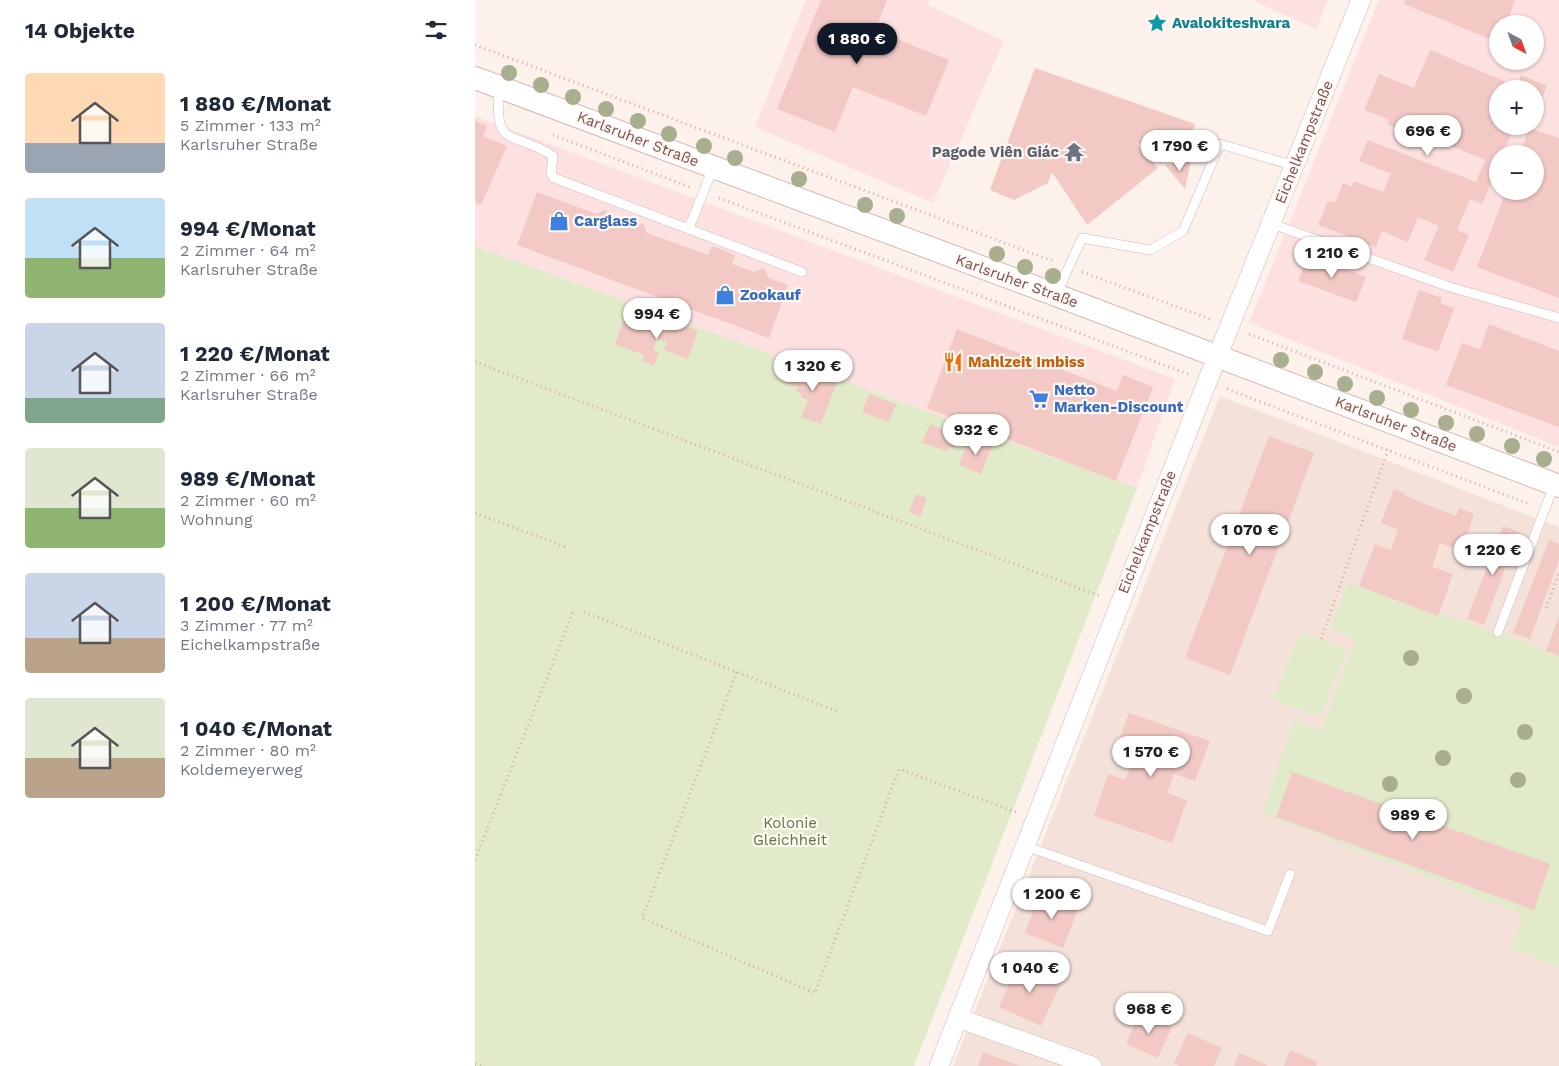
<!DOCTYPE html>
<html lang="de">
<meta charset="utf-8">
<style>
:root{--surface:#fff;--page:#f6f6f7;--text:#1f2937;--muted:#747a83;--accent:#111827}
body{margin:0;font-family:"Work Sans",sans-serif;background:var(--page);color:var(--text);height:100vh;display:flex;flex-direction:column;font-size:19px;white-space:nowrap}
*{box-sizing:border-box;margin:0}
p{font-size:16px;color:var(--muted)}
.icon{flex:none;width:28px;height:28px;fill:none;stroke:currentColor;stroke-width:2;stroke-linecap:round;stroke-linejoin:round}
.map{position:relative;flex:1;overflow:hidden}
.sheet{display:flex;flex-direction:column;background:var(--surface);width:475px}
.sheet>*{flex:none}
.needle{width:32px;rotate:139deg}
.buttons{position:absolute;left:1014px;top:15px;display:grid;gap:10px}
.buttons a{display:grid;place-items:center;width:55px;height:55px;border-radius:50%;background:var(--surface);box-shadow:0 1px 4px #0004;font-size:25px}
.price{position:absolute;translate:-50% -42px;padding:0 11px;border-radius:18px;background:#fff;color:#222;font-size:16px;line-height:32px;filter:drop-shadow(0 1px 2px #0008)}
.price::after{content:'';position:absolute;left:50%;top:30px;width:15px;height:11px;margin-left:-8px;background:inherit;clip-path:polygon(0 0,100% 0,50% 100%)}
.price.active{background:var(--accent);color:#fff}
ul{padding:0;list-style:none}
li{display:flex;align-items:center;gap:15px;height:125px;padding:0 25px}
li span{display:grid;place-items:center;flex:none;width:140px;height:100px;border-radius:5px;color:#555}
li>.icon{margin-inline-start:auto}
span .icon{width:60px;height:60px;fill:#fffc;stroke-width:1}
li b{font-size:21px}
h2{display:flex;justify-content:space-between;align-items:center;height:60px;padding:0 25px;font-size:21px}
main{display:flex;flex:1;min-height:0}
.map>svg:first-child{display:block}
.residential{fill:#f4e1da}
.commercial{fill:#fce1e0;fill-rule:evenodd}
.green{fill:#e1ebca}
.building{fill:#f2c9c4}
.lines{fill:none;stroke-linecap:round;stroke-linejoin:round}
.service-casing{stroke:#d2b8b3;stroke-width:10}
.minor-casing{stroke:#d2b8b3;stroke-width:20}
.tertiary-casing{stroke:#d2b8b3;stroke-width:24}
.path{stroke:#d8aba6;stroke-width:3;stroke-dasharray:1 4;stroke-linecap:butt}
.service{stroke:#fff;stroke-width:9}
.minor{stroke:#fff;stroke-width:19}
.tertiary{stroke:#fff;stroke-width:22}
.tree{fill:#a8ae8e}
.labels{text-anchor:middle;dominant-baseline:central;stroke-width:4.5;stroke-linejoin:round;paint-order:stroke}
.culture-label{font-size:15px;font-weight:bold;fill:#0d838f;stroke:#fff7f3;text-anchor:start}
.street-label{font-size:15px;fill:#79514e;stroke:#fff7f3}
.worship-label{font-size:15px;font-weight:bold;fill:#5b616d;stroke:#fff7f3;text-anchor:end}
.shop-label{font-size:15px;font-weight:bold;fill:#366cbe;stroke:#fff7f3;text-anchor:start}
.food-label{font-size:15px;font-weight:bold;fill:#c56008;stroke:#fff7f3;text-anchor:start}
.park-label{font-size:15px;fill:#627842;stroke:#fff7f3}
</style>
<main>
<section class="sheet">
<h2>14 Objekte<svg class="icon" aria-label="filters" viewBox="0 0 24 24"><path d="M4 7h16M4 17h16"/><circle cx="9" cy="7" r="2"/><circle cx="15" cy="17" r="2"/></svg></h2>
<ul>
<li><span style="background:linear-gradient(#ffd9b3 70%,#9aa5b1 0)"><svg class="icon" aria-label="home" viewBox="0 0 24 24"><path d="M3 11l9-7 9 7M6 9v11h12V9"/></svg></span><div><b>1 880 €/Monat</b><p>5 Zimmer · 133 m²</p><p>Karlsruher Straße</p></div></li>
<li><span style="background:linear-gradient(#bfe0f5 60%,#8fb573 0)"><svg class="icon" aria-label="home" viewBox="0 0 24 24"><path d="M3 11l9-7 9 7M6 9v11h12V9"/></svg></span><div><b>994 €/Monat</b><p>2 Zimmer · 64 m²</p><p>Karlsruher Straße</p></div></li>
<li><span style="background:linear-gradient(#c9d6e8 75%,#7fa58c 0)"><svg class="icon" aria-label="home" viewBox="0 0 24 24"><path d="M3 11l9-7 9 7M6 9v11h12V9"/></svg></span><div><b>1 220 €/Monat</b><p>2 Zimmer · 66 m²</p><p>Karlsruher Straße</p></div></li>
<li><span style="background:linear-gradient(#dfe7d0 60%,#8fb573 0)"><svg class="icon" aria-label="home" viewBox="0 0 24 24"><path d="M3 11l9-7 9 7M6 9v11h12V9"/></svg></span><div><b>989 €/Monat</b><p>2 Zimmer · 60 m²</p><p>Wohnung</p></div></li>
<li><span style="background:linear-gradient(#c9d6e8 65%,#b9a48a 0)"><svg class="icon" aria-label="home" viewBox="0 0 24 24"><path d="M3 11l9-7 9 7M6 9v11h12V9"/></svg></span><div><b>1 200 €/Monat</b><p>3 Zimmer · 77 m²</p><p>Eichelkampstraße</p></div></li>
<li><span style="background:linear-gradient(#dfe7d0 60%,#b9a48a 0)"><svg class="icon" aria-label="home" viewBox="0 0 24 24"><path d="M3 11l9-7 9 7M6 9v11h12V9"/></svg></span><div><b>1 040 €/Monat</b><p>2 Zimmer · 80 m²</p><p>Koldemeyerweg</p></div></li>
</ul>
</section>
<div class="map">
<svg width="1084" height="1066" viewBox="0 0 1084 1066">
<rect width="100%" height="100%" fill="#fdf1ec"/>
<path class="residential" d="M745,396L1084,527V1066H478Z"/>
<g class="commercial">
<path d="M331,0H455L453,5L529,41L458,203L280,127Z"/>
<path d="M777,0H853L841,29Z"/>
<path d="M904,0H1084V447L774,323ZM1022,24H1060V61H1022ZM1022,89H1060V126H1022ZM1022,154H1060V191H1022Z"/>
<path d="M0,116L700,379L662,488L0,246Z"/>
</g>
<g class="green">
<path d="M0,246L662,488L439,1066H0Z"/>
<path d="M872,582L1084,654V967L1037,948L1047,914L787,813L819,720L846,730L880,640L855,629Z"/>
<path d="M826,632L872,649L846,717L798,699Z"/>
</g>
<g class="building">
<path d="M346,0H412L400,30L474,60L451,116L378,87L360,132L302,109Z"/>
<path d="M931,0H1038L1040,1L1031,24H1022V42L929,4Z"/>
<path d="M955,50L1041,86L1046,75L1072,86L1060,114V89H1022V126H1040L1028,154H1022V168L1007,204L995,199L982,230L994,235L978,272L949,260L964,226L943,217L933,242L907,231L901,247L843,225L853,201L860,203L868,183L877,187L879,181L908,192L916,174L884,161L893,140L1001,182L1010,160L931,127L929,132L912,124L914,120L889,110L904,74L939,88Z"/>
<path d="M560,68L720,124L708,160L661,143L683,168L612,225L577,172L573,183L539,200L515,190Z"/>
<path d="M0,121L12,126L8,136L32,146L6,205L0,202Z"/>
<path d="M1054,128L1084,138V298L1002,267L1031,191H1060V154H1045Z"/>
<path d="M716,161L710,189L690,165Z"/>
<path d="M62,192L121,214L131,210L136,219L158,228L168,223L172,233L233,255L237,246L260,255L257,264L279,272L289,268L294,278L313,285L294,338L42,245Z"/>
<path d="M833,255L891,277L881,302L823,281Z"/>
<path d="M944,290L967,298L965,303L979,308L963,352L927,339Z"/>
<path d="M149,320L183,333L185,327L196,331L200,322L223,331L213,359L189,350L192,342L182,338L178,350L184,352L179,366L167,361L169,355L140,344Z"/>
<path d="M1014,324L1084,351V427L971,385L987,343L1005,349Z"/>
<path d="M482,329L642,391L648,375L678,387L641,481L452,408Z"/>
<path d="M318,365L362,382L346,424L326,417L333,400L326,397L327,394L321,392L323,387L311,383Z"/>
<path d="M394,394L421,404L414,422L387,412Z"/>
<path d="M470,422L487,429L478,449L474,447L472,451L447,443L455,424L467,429Z"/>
<path d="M794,436L839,453L755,675L710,658Z"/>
<path d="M495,438L517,447L506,474L484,465Z"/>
<path d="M919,489L930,493V496L981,516L984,508L999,514L986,551L965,543L957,567L978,574L963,616L884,586L900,544L916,550L923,529L906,523Z"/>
<path d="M441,494L452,498L445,517L434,512Z"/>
<path d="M1028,526L1044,532L1009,625L992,619Z"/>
<path d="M1074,540L1084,544V560L1055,639L1038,633Z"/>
<path d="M1084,616V656L1071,651Z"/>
<path d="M654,713L735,741L720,781L699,774L692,793L712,800L697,843L619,816L633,774L650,780L658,760L639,754Z"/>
<path d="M817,772L1075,864L1059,910L801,817Z"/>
<path d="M566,891L604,906L588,948L550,933Z"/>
<path d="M544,962L587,981L566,1026L524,1007Z"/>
<path d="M665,1012L697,1027L683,1058L651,1044Z"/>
<path d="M713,1033L747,1048L739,1066H705L699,1063Z"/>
<path d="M815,1050L843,1062L841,1066H809Z"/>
<path d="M508,1052L545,1066H503Z"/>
<path d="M764,1053L792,1065V1066H759Z"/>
</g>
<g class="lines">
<defs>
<g id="service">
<path d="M24,87C19,152 37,129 78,156L76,174L79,178L327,272"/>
<path d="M797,224L978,288L1084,318"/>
<path d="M214,228L238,168"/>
<path d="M581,295L607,238L675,250L708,231L745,144L820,166"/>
<path d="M1023,632L1079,485"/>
<path d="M550,846L793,931L815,874"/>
</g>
<g id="minor">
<path d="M483,1018L617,1066"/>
<path d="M464,1066L732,382L886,0"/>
</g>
<path id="tertiary" d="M0,78L581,295L1084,486"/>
</defs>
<use href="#service" class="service-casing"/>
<use href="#minor" class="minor-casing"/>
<use href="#tertiary" class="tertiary-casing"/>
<g class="path">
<path d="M0,45L578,261"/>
<path d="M78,135L215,187"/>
<path d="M244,198L713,374"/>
<path d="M607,272L735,319"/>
<path d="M774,334L1084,452"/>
<path d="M0,362L625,596"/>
<path d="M752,389L1054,504"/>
<path d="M0,513L94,548"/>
<path d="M1071,608L1084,573"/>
<path d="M109,612L364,712"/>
<path d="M846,639L913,450"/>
<path d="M262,672L167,918L340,993L424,769L541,812"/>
<path d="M0,860L99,609"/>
<path d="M0,1064L6,1066"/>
</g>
<use href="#service" class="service"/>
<use href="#minor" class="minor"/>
<use href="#tertiary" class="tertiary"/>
</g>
<g class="tree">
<circle cx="34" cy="73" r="8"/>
<circle cx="66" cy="85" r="8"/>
<circle cx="98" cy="97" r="8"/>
<circle cx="131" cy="109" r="8"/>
<circle cx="163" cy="121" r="8"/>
<circle cx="194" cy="134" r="8"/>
<circle cx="229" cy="146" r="8"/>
<circle cx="260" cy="158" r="8"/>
<circle cx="324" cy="179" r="8"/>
<circle cx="390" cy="205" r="8"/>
<circle cx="422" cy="216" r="8"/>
<circle cx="522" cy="254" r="8"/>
<circle cx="550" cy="267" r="8"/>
<circle cx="578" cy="276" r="8"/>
<circle cx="806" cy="360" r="8"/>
<circle cx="840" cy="372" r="8"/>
<circle cx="870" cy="384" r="8"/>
<circle cx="902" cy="398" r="8"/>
<circle cx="936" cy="410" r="8"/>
<circle cx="971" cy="423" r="8"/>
<circle cx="1002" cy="434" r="8"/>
<circle cx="1037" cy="446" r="8"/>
<circle cx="1069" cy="459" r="8"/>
<circle cx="936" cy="658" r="8"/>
<circle cx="989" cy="696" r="8"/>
<circle cx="1050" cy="732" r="8"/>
<circle cx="968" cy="758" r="8"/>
<circle cx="1043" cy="780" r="8"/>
<circle cx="915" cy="784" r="8"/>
</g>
<defs>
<symbol id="sight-bare" viewBox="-9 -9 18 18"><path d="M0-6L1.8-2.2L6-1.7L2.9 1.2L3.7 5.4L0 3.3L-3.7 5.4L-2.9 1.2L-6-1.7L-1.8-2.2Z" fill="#0f9aa8" stroke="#fff7f3" stroke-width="2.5" paint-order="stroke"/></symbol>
<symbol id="temple-bare" viewBox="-9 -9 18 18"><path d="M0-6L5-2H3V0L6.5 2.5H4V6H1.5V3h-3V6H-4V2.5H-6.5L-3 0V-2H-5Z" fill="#6b7280" stroke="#fff7f3" stroke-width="2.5" paint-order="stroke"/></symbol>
<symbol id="shop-bare" viewBox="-9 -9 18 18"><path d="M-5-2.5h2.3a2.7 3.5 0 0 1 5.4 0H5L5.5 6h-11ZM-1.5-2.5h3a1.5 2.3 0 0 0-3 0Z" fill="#3f7fe0" stroke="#fff7f3" stroke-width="2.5" paint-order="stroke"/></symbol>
<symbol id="restaurant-bare" viewBox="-9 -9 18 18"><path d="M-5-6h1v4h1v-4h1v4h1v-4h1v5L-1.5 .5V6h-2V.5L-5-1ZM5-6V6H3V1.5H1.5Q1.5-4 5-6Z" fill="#e8710a" stroke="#fff7f3" stroke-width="2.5" paint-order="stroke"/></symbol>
<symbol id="supermarket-bare" viewBox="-9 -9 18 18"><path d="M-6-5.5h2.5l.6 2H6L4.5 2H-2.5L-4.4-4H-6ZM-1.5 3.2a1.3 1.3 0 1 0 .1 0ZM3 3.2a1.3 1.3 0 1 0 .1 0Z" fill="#3f7fe0" stroke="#fff7f3" stroke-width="2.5" paint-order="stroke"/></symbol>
</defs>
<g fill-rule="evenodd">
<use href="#sight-bare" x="668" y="9" width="28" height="28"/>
<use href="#temple-bare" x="585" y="138" width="28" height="28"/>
<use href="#shop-bare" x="70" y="207" width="28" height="28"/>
<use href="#shop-bare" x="236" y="281" width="28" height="28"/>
<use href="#restaurant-bare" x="464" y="348" width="28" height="28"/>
<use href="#supermarket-bare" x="550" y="385" width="28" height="28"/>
</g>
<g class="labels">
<g class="culture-label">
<text x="697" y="23">Avalokiteshvara</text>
</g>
<g class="street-label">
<text transform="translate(163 139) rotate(21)">Karlsruher Straße</text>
<text transform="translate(829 142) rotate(-68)">Eichelkampstraße</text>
<text transform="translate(542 281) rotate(20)">Karlsruher Straße</text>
<text transform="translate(921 424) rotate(21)">Karlsruher Straße</text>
<text transform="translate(672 532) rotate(-68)">Eichelkampstraße</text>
</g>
<g class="worship-label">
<text x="584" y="152">Pagode Viên Giác</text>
</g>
<g class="shop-label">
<text x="99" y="221">Carglass</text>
<text x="265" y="295">Zookauf</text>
<text x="579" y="390">Netto<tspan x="579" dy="17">Marken-Discount</tspan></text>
</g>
<g class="food-label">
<text x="493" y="362">Mahlzeit Imbiss</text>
</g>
<g class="park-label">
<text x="315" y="823">Kolonie<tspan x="315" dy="17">Gleichheit</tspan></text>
</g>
</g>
</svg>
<div class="buttons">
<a><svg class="needle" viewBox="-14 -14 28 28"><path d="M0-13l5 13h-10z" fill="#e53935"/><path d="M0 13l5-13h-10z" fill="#747a83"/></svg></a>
<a>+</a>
<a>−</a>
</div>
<b class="price active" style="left:382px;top:65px">1 880 €</b>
<b class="price" style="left:953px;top:157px">696 €</b>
<b class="price" style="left:705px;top:172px">1 790 €</b>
<b class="price" style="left:857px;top:279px">1 210 €</b>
<b class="price" style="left:182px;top:340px">994 €</b>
<b class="price" style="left:338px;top:392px">1 320 €</b>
<b class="price" style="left:501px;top:456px">932 €</b>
<b class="price" style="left:775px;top:556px">1 070 €</b>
<b class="price" style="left:1018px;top:576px">1 220 €</b>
<b class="price" style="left:676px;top:778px">1 570 €</b>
<b class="price" style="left:938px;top:841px">989 €</b>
<b class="price" style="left:577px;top:920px">1 200 €</b>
<b class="price" style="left:555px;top:994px">1 040 €</b>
<b class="price" style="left:674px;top:1035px">968 €</b>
</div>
</main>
